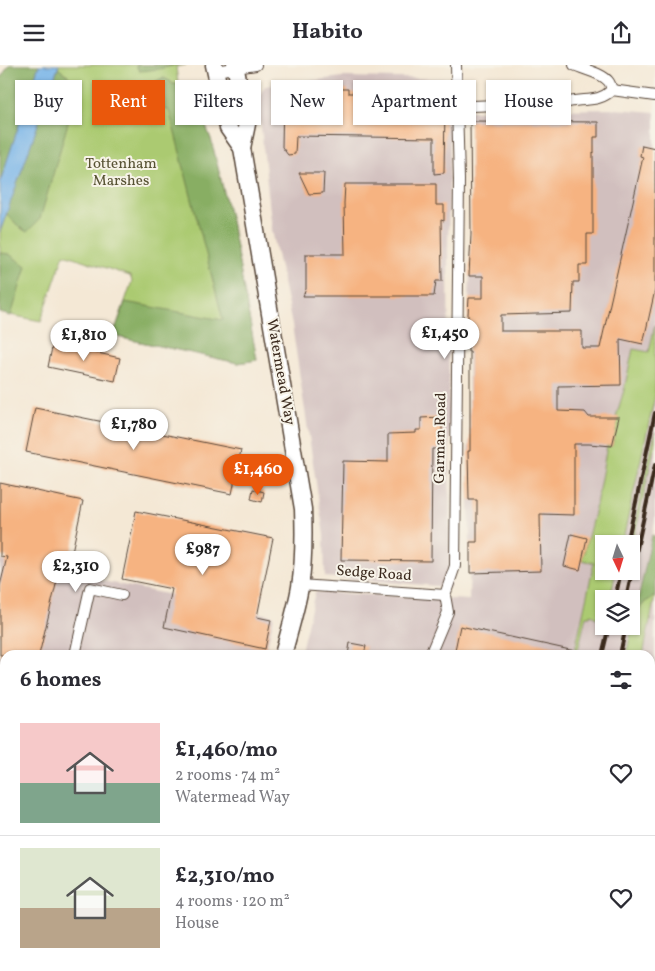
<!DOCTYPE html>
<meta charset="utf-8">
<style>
:root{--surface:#fff;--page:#f7f7f7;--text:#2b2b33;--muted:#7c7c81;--line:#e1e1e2;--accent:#ea580c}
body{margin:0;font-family:Vollkorn,serif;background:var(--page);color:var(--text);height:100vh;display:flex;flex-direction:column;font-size:19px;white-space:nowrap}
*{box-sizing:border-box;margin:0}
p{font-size:16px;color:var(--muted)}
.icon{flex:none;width:28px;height:28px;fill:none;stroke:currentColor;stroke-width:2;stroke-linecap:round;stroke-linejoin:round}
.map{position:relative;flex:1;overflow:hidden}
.details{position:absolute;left:0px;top:585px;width:655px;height:321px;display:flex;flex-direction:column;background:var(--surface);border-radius:15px 15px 0 0;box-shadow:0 1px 4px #0004}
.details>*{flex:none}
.guide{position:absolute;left:15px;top:15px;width:625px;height:45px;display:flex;gap:10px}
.needle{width:32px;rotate:176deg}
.tools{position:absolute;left:595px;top:470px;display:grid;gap:10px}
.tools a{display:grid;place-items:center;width:45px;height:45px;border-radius:0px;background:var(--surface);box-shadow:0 1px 4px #0004;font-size:25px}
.price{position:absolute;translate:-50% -42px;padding:0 11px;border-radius:18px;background:#fff;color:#222;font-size:16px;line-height:32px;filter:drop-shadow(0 1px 2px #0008)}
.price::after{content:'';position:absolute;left:50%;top:30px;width:15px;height:11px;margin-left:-8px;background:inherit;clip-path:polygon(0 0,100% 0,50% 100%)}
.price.on{background:var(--accent);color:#fff}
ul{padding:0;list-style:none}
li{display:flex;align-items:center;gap:15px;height:125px;padding:0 20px}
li+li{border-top:1px solid var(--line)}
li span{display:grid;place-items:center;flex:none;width:140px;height:100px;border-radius:0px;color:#555}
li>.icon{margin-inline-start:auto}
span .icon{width:60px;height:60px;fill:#fffc;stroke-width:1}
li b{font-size:21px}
h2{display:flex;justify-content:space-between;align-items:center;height:60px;padding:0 20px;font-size:21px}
.pill{padding:0 18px;border-radius:0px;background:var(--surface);box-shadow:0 1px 4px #0004;font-size:18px;line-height:45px}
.pill.on{background:var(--accent);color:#fff}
header{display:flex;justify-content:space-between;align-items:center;height:65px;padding:0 20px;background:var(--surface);font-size:22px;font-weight:700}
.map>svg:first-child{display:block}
.industrial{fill:#d1bfbe}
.green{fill:#abca71;stroke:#737a48}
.forest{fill:#88ae63;stroke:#626c40}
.water{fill:#76b3e8;stroke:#586e83}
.building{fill:#f6b381}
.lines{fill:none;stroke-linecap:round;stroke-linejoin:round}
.minor-casing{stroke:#574639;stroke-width:12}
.primary-casing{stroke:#574639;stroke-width:19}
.minor{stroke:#fff;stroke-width:10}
.primary{stroke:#fff;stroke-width:16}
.rail{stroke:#3b2a1e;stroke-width:4}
.labels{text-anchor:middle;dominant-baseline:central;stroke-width:4;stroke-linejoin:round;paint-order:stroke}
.park-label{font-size:15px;fill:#575233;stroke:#f7f3e8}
.street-label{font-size:15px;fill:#3b2a1e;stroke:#f7f3e8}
</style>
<header><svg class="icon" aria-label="menu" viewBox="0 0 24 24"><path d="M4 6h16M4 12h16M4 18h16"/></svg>Habito<svg class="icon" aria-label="share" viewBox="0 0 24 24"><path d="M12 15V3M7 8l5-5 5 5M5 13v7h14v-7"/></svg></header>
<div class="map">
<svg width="655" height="906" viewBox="0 0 655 906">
<rect width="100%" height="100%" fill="#f7f3e8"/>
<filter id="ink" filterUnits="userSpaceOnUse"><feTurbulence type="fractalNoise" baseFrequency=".02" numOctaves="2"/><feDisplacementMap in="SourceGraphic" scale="10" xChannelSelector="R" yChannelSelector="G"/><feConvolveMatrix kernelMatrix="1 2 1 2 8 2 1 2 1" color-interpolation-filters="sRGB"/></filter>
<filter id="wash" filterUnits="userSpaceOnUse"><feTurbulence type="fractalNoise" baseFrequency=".0096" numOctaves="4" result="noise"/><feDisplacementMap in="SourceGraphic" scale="20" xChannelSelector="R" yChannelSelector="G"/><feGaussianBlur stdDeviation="1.12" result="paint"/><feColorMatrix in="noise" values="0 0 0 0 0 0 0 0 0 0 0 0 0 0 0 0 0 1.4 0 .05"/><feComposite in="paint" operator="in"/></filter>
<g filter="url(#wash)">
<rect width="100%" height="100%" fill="#f4e8d5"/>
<g class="industrial">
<path d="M343,12L451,14L448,184L450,522L325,512L324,470L292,260L272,165L258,34L265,21Z"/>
<path d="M615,44L655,47V259L649,287L633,284L624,325L616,351L619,352L612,381H607L596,440L587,473L582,495L594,498L574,590H300L315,527L469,535L470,477L468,386L470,374L468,278L471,169L470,56L469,46Z"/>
<path d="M655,331V456L626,590H577L586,550L590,549L595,550L594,552L604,555V561H631V534H610L616,506H631V479H622Z"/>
<path d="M0,495L274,551L265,590H5V901H191L190,906H0Z"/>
<path d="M655,535V709H650V590H643Z"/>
<path d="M234,901H507L505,906H234Z"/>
</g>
<g class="green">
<path d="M59,0H186L176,2L178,18L192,19L193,29L211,74L231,156L257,295L238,298L113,271L132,216L130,211L64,189L41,256L0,248V167Z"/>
<path d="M655,259V331L622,479H604V506H616L610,534H604V555L594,552V550L590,549V551H586L577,590H574L594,498L582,495L596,440L607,381H612L619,352H616L624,325L633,284L649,287Z"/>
<path d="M655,367V379L631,488L630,479Z"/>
<path d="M655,531L643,590H626L636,545L640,543L645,537Z"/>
<path d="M650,709H655V906H556L557,901H650Z"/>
</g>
<g class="forest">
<path d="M9,0H39L0,117V14Z"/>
<path d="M136,0H177L159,4L139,6Z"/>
<path d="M58,3L79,20L40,154L27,167L19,162L6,148Z"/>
<path d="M164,13L170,16L172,19H192L193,29L211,74L231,156L257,295L238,298L113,271L125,237L223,255L169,45L143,41L140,26L160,14Z"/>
<path d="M0,188L9,189L26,201L11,251L0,248Z"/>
<path d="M652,470L655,471V531L645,537L640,543L636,545Z"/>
</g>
<path class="water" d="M39,0H59L0,167V117Z"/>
<g id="blocks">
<g class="building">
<path d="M328,24H348V28H370V42L445,43L444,108L434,109V73L296,71L295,89L288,90L282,82L283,30Z"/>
<path d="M470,56L598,57V72H594V88L593,87V169H587V200H579V217H573L572,248L501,250V266H582V283H600L643,92L640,91L642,80L655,83V225L643,279L620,274L621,320L558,321V346L585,347L589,352H619L612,381L589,379H574V450L540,449L541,506L470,508V477H477V435H469L468,386H470V287H468V249L469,233H483V211H469L471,169Z"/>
<path d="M299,108H324L323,128L309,129Z"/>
<path d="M345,119H436V140H444V156L441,155L442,216H436L434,231H303L306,224V189H345L344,138Z"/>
<path d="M53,278L120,293L115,316L48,302Z"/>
<path d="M35,343L241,385L232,429L26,387Z"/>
<path d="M442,352V384H432L431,496L341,495L343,396L388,397V369L416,368V365H421V353Z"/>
<path d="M0,418L83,436L68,505L60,503L39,590H0V521L7,492L0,491Z"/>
<path d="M253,424L264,427L262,437L251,434Z"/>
<path d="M136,446L273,473L257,552L271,555L265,584L164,562L172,524L122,514Z"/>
<path d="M571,469L587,473L580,505L564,501Z"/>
<path d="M460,561L575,586L574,590H454Z"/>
<path d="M350,578L366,581L364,590H348Z"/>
</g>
</g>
</g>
<g filter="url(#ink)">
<use href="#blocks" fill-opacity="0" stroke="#574639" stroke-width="1"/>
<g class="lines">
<defs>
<g id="minor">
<path d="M574,0C584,5 603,8 609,17C611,20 611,23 612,25"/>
<path d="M215,6L256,0"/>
<path d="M472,41L569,37C586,33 598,38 612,25L655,31"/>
<path d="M300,520L445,530"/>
<path d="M75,590L90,523L122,530"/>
<path d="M430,590L448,547L445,530L455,501L459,115L456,0"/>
<path d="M0,898L5,877"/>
<path d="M339,906L341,901"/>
</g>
<g id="primary">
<path d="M214,0L228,63L242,83"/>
<path d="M235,0L247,59L242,83L303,444C304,470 304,496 300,522C296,545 289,567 283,590"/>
<path d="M223,901L224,906"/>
<path d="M209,906L210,901"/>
</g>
</defs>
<use href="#minor" class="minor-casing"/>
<use href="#primary" class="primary-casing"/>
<use href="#minor" class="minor"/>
<use href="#primary" class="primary"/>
<g class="rail">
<path d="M627,479L655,348"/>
<path d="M615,534L621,506"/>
<path d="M626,534L655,400"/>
<path d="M602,590L609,561"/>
<path d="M620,590L626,561"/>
<path d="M530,906L531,901"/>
<path d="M551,906L552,901"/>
</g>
</g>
</g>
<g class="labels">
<g class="park-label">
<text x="121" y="99">Tottenham<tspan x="121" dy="17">Marshes</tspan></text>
</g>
<g class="street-label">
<text transform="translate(280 307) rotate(80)">Watermead Way</text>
<text transform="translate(441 373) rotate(-89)">Garman Road</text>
<text transform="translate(374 509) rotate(4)">Sedge Road</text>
</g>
</g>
</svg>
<div class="tools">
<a><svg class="needle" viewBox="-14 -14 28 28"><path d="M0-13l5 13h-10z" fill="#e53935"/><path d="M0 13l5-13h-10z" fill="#7c7c81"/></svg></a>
<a><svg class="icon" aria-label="layers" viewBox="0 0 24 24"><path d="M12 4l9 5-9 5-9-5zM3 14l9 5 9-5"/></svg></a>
</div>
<b class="price" style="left:445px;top:295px">£1,450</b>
<b class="price" style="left:84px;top:297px">£1,810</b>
<b class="price" style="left:134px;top:386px">£1,780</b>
<b class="price on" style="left:258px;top:431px">£1,460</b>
<b class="price" style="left:203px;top:511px">£987</b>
<b class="price" style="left:76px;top:528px">£2,310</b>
<div class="guide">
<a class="pill">Buy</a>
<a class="pill on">Rent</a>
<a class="pill">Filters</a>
<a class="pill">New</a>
<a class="pill">Apartment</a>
<a class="pill">House</a>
</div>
<section class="details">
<h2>6 homes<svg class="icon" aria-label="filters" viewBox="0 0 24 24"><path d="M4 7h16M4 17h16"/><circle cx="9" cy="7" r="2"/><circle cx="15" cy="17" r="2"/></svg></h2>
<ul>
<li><span style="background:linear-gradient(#f6c9c9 60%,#7fa58c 0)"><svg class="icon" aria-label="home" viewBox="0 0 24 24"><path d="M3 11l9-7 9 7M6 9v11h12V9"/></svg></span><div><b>£1,460/mo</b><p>2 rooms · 74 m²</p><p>Watermead Way</p></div><svg class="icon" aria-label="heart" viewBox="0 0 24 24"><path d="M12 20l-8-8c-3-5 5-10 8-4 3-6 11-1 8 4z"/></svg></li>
<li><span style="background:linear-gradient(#dfe7d0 60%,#b9a48a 0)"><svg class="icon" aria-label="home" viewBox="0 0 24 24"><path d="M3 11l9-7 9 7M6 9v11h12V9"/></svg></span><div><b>£2,310/mo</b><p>4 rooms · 120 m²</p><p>House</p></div><svg class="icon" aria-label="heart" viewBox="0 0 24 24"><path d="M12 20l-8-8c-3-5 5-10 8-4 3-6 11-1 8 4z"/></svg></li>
</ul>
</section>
</div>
